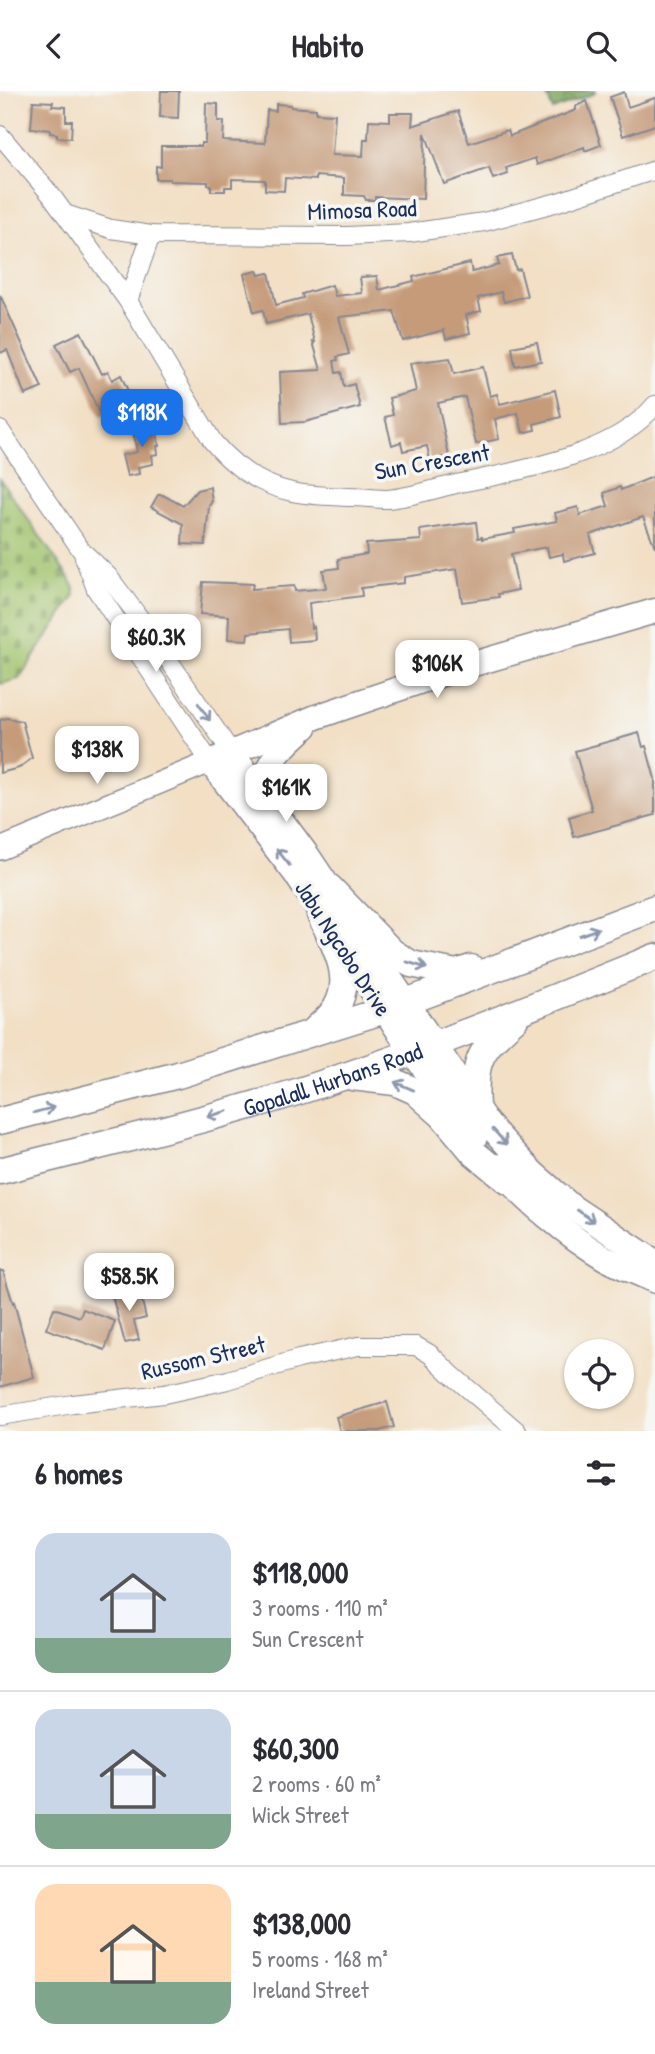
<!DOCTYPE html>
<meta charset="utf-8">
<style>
:root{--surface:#fff;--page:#f7f7f7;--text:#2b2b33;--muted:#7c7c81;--line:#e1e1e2;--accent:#1a73e8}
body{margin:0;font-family:"Patrick Hand",sans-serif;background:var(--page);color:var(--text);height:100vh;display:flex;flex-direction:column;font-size:26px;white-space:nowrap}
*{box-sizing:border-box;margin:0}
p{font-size:23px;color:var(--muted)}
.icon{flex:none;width:38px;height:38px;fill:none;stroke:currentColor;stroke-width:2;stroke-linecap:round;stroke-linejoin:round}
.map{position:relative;height:1340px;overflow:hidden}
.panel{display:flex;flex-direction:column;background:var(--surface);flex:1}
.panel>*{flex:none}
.fabs{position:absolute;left:564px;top:1248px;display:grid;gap:14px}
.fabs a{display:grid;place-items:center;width:70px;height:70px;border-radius:50%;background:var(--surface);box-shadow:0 2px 5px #0004;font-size:35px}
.price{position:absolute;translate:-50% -60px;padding:0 16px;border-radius:14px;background:#fff;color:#222;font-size:23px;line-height:46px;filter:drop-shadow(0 2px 4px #0008)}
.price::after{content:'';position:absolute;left:50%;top:42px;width:21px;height:16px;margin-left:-10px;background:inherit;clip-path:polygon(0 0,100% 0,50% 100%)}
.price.on{background:var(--accent);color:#fff}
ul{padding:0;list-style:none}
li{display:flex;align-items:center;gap:21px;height:175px;padding:0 35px}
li+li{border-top:2px solid var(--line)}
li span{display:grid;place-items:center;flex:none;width:196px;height:140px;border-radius:21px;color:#555}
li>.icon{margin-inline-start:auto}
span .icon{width:84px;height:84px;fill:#fffc;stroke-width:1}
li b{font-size:30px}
h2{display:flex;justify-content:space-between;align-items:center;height:84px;padding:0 35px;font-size:30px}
header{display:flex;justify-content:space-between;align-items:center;height:91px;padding:0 35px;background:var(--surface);font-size:32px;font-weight:700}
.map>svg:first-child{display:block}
.forest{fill:url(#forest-crowns);stroke:#4e6c5f;stroke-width:2}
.cemetery{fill:url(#cemetery-stones);stroke:#5e7965;stroke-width:2}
.building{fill:#c59b7a}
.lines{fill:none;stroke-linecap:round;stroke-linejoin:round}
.minor-casing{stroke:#868791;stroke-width:20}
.tertiary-casing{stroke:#868791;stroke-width:24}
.secondary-casing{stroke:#868791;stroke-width:27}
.primary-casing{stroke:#868791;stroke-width:29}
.minor{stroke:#fff;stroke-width:18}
.tertiary{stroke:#fff;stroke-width:21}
.secondary{stroke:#fff;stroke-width:24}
.primary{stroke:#fff;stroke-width:26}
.oneway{stroke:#8d97ae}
.labels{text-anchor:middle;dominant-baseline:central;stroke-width:7;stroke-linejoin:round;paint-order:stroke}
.street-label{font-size:24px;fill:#1b2f5e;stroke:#f6f6f2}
</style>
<header><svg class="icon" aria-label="back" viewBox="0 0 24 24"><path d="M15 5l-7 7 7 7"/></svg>Habito<svg class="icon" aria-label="search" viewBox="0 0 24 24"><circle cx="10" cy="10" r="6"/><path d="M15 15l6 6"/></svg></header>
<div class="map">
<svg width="655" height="1340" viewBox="0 0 655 1340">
<defs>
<pattern id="forest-crowns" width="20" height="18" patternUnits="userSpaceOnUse" patternTransform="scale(1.75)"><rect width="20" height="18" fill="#80a960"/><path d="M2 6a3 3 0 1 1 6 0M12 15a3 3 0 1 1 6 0" fill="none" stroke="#688a52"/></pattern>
<pattern id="cemetery-stones" width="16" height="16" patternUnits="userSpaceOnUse" patternTransform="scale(1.75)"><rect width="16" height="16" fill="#a0c36c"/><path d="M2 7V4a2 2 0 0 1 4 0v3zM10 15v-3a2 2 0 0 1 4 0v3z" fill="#829f5c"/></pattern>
</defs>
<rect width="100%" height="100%" fill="#f6f6f2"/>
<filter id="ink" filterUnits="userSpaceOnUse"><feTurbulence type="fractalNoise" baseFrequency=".0143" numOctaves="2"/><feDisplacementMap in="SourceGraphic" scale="14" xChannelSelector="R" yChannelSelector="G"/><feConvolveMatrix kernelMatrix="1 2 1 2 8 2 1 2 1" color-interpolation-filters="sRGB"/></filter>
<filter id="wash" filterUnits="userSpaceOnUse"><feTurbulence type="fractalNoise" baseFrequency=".00686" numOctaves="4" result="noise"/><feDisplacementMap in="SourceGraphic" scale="28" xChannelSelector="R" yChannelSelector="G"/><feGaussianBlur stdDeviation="1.57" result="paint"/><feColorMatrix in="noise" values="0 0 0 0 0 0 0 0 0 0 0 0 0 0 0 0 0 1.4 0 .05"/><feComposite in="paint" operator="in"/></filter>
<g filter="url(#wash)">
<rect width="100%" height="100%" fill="#f2dfc4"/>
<path class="forest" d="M545,0H595V2L553,19Z"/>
<path class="cemetery" d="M0,388L73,493L75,504L19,588L0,593Z"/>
<g id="blocks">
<g class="building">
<path d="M161,0H179L178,27L160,26Z"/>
<path d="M624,1L628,16L655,7V34L623,45L610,6Z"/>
<path d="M33,10L53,11L52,15L66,16V30H72L71,47L57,46V43L50,42V39L31,37Z"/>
<path d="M587,10L601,54L585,60L584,56L537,74L535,67L506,77L508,83L493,88L489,77L444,93L425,42L423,108L375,106V109H366L364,105L344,104V87L316,85V89L285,87L284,100L265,99V89L232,88V96H225V100H211V94L208,93V91L170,90V88H156V75L161,76V55H201V52H205L206,12L218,13V30H224L223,50L265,52L267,19L276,20V13L291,14V16L316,18V22L335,23L332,64L363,65L364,48H368L369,29L390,30V22H413L412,35L458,20L469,52L508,39L510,45L576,19V15Z"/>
<path d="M512,164L516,179L520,178L527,205L504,211L501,201L478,207L481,220L466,224L470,242L446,248L444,239L403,250L394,220L339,226L349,263L337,266L338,269L334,270L336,282L341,281L344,296L354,293L360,316L305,331L282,332L280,281L321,279L313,251H315L308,223L266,233L263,219L254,221L244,183L257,180L259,184L269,182L276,214L303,207L302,203L332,194L335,205L362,202L360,186L377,185L379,199L414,190L413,186L470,172L472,181L499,174L497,167Z"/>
<path d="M0,204L42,297L25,304L7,259L0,262Z"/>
<path d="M81,241L102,283L108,280L112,289L121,284L128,300L115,306L121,318L101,326L79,277L70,281L56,253Z"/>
<path d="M537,251L541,270L515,275L512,256Z"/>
<path d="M450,267L454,283L483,276L490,305L497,303L500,313L555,299L561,326L534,333L535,339L523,342L518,322L495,328L499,348L476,353L465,306L438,312L449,365L430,369L427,355L403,360L401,351L392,354L385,326L393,324L389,307L416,300L410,272Z"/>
<path d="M152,332L154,343L157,342L159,355H157L158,363L152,364L153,373L138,376L139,383L127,385L122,364L137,361L132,336Z"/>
<path d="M655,385V456L643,426L590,444L595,462L564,470L563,463L549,466L547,456L511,463L518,499L498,503L499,506L462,511L457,478L404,486V492L361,497L362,505L309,512L311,537L314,536L315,549L289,551L288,538L248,542L247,549L228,548L229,525L200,523L203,491L253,493L252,498L294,495L295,500L326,497L323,479L339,477L338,468L367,463L366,453L421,449L420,439L476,431L478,447L482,446V448L515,442L514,438L557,430L555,422L578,416L580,424L608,415L604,402L620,396L621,399Z"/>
<path d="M210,396L212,410L209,415L205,454L182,453L183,433L151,416L158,404H163L183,415L197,399Z"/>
<path d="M7,627L22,630L32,667L19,677L0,682V629Z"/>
<path d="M639,642L643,656L646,655L655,688V724L574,746L569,726L592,719L575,660Z"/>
<path d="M0,1180H3L13,1212L14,1211L34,1286L0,1296Z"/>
<path d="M139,1198L146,1227L134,1230L139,1249L125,1252L112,1205Z"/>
<path d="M54,1217L80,1226L83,1218L115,1230L105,1259L46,1238Z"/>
<path d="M387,1311L394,1336L379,1340H340L336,1326Z"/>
</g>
</g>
</g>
<g filter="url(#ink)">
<use href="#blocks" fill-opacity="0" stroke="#868791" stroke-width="2"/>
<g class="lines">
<defs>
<g id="minor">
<path d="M0,44L51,104L128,210L213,351C234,376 260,394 292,401C311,405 331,405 351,406C363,406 376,408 388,408C410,406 434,398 456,393C517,380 614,365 655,314"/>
<path d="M65,123L111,138L151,144L347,145L409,142L484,131L558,111L655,79"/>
<path d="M128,210L151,144"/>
<path d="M0,339L81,459L108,485L147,537L231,661"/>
<path d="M84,466L96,498L210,671"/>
<path d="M0,1325L73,1313L164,1303L228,1289L299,1268L358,1255H416L430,1263L451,1283L517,1340"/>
</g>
<path id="tertiary" d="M0,758L210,671"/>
<g id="secondary">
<path d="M231,661L307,764L487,1032L533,1082L572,1116L655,1171"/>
<path d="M275,713C273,708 269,703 268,697C261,673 290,650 305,636"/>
<path d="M475,1046L413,962L295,782L210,671L316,626L460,577L655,520"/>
<path d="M497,1075C520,1106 571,1147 605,1167C621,1176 639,1182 655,1190"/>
</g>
<g id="primary">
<path d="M330,797L392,861L411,873L456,882L471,877"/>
<path d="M313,941C320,933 331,926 336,917C355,886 333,852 320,823"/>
<path d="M352,986L395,991L415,1000L442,1024L473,1061L508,1090"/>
<path d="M476,1016C473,968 480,959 515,928"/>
<path d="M0,1030L178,984L385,919L655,817"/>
<path id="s1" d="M0,1080C96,1055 193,1033 287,1004C412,965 534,915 655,866"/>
</g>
</defs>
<use href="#minor" class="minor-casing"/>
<use href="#tertiary" class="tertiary-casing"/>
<use href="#secondary" class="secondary-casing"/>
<use href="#primary" class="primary-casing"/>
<use href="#minor" class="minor"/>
<use href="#tertiary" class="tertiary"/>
<use href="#secondary" class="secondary"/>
<use href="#primary" class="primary"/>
</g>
<defs><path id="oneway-shaft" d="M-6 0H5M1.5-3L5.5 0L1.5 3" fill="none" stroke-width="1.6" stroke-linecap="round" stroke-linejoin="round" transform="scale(1.75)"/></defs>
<g class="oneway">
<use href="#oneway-shaft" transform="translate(204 621) rotate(56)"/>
<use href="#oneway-shaft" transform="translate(283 766) rotate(-128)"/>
<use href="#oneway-shaft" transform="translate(589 841) rotate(-20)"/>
<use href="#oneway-shaft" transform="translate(417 874) rotate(17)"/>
<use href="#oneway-shaft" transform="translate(404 995) rotate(-157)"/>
<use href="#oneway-shaft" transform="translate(44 1019) rotate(-15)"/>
<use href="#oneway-shaft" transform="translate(217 1023) rotate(164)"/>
<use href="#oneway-shaft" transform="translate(500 1046) rotate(48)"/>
<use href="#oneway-shaft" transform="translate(586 1125) rotate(34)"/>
</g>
</g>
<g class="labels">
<g class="street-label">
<text transform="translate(362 118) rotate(-2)">Mimosa Road</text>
<text transform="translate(432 370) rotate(-10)">Sun Crescent</text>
<text transform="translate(344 857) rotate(57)">Jabu Ngcobo Drive</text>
<text stroke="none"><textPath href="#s1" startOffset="345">Gopalall Hurbans Road</textPath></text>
<text transform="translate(203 1266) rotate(-13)">Russom Street</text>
</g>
</g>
</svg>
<div class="fabs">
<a><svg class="icon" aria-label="locate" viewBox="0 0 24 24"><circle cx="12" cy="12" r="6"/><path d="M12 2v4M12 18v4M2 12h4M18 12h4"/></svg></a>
</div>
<b class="price on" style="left:142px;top:358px">$118K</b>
<b class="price" style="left:156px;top:583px">$60.3K</b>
<b class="price" style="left:437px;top:609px">$106K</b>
<b class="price" style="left:97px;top:695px">$138K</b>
<b class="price" style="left:286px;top:733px">$161K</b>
<b class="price" style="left:129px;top:1222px">$58.5K</b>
</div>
<section class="panel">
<h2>6 homes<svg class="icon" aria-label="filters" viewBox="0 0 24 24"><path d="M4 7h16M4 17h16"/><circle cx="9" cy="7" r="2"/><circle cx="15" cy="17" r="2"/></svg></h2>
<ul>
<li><span style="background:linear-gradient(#c9d6e8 75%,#7fa58c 0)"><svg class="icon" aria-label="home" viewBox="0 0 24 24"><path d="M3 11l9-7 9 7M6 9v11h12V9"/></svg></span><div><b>$118,000</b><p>3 rooms · 110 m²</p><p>Sun Crescent</p></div></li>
<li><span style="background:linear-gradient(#c9d6e8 75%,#7fa58c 0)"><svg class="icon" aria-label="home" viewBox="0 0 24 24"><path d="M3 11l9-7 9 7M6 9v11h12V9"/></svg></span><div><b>$60,300</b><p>2 rooms · 60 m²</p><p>Wick Street</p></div></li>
<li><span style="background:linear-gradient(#ffd9b3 70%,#7fa58c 0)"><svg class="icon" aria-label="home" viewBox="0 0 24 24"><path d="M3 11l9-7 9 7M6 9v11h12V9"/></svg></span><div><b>$138,000</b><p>5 rooms · 168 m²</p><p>Ireland Street</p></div></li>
</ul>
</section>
